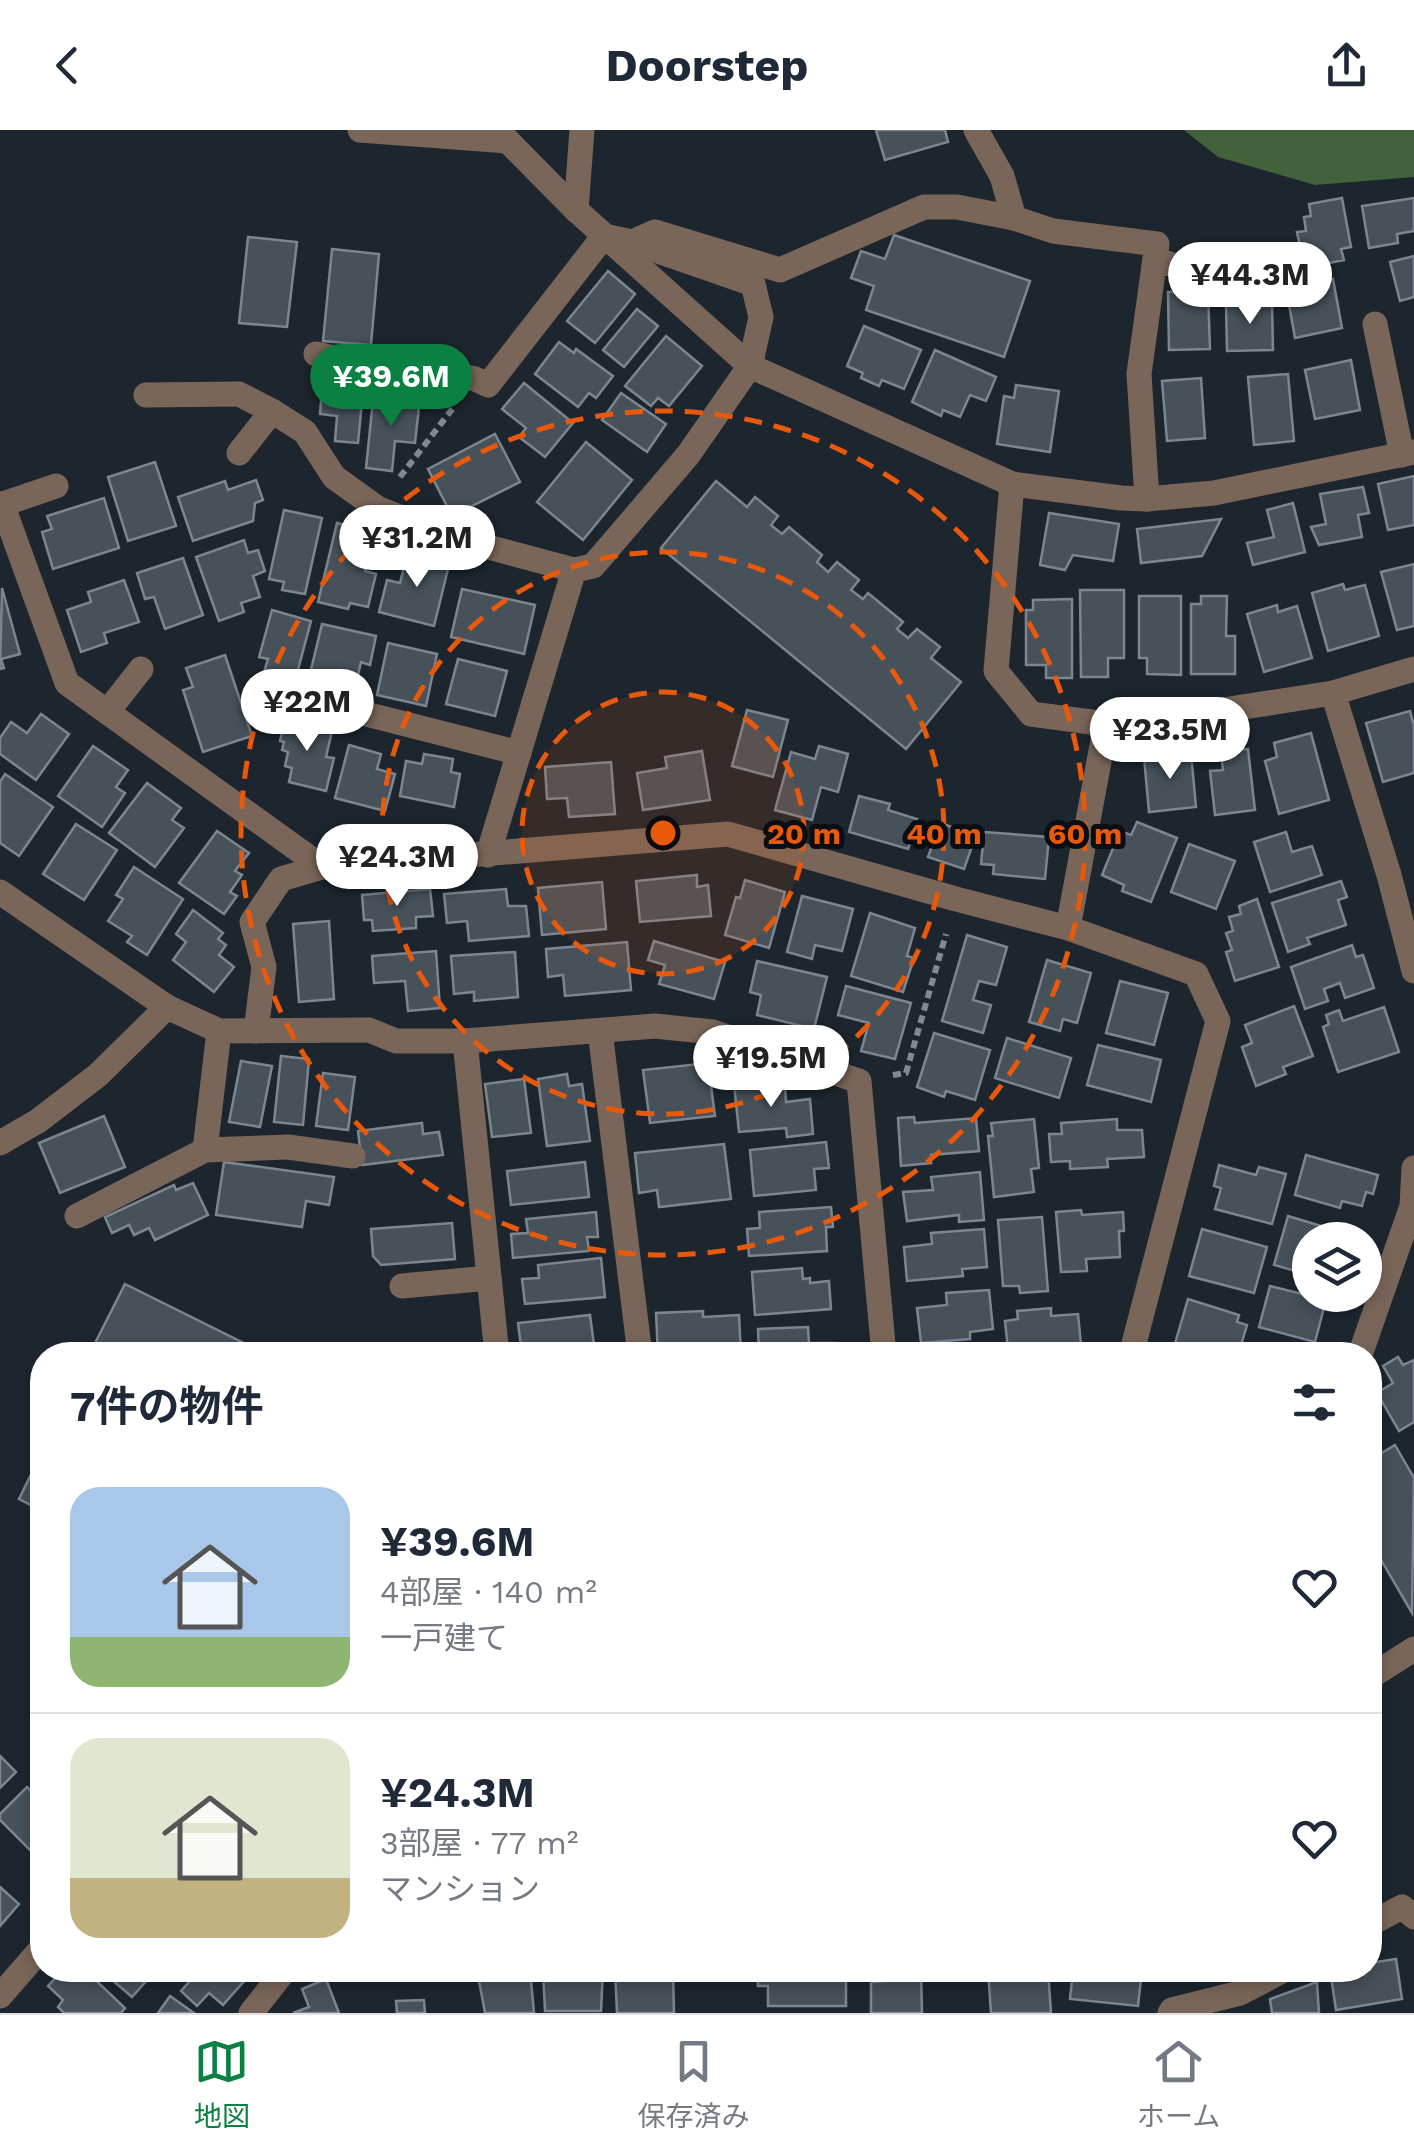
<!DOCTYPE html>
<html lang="ja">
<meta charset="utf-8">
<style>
:root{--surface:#fff;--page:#f2f2f3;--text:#1f2937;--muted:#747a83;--line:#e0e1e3;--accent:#0b8043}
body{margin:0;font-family:"Work Sans","Noto Sans JP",sans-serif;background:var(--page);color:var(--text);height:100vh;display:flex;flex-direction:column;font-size:38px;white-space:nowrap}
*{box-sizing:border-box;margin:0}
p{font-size:32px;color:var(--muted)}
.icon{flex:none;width:55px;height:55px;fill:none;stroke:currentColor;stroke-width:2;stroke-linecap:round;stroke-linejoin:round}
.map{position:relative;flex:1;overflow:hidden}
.panel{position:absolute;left:30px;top:1212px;width:1352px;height:640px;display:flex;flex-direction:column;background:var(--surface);border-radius:40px;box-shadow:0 5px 15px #0003}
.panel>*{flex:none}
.tools{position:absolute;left:1292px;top:1092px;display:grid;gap:20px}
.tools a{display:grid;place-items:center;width:90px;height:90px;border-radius:50%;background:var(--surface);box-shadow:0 5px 15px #0003;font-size:50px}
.price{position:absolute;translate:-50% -85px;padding:0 22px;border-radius:35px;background:#fff;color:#222;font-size:32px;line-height:65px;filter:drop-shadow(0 2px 5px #0008)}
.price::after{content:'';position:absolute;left:50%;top:60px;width:30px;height:22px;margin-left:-15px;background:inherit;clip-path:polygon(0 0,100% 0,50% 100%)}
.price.on{background:var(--accent);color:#fff}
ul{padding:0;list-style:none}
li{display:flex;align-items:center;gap:30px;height:250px;padding:0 40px}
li+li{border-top:2px solid var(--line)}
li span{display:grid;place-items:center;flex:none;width:280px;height:200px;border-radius:30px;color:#555}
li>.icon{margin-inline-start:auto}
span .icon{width:120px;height:120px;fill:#fffc;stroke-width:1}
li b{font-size:42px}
h2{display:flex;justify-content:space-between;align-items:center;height:120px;padding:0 40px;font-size:42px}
header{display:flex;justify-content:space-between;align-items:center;height:130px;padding:0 40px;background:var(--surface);font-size:45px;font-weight:700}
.tabs{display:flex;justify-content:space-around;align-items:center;height:140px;border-top:2px solid var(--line);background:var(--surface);font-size:28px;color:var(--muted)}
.tabs a{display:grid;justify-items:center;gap:5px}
.tabs .on{color:var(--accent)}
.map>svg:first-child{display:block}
.forest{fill:#41623b}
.building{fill:#46515a;stroke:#7b8691;stroke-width:2.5}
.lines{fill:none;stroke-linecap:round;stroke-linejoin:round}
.path{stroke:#828a91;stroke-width:6;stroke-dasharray:8 5;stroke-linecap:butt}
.minor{stroke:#7a6659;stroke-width:25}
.ring{fill:none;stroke:#e8590c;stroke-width:5;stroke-dasharray:18 12}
.centre{fill:#e8590c;stroke:#0a0e12;stroke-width:5}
.ring-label{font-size:30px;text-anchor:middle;font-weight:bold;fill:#e8590c;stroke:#0a0e12;stroke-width:10;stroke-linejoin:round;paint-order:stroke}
</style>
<header><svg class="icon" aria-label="back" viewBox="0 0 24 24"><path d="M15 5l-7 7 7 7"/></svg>Doorstep<svg class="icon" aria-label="share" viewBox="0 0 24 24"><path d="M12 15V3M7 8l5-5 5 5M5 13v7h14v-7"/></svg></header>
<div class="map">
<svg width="1414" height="1883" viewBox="0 0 1414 1883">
<rect width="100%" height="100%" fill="#1d262e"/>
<path class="forest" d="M1184,0H1414V47L1315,55L1218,27Z"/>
<g class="building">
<path d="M876,0H945L948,12L885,30Z"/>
<path d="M1342,68L1351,117L1341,119L1344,130L1304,138L1297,102L1306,101L1304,87L1311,86L1309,74Z"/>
<path d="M1414,68V101L1397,104L1398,113L1369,118L1362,76Z"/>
<path d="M894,105L1030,151L1004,227L866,180L874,156L851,148L861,121L885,129Z"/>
<path d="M248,107L297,112L287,197L239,193Z"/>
<path d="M332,119L379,124L371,215L323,211Z"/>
<path d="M1414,126V167L1400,171L1390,132Z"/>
<path d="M608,141L635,164L595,213L567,191Z"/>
<path d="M1333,149L1342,198L1295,208L1286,158Z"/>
<path d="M1208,161L1210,219L1169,220L1168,162Z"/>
<path d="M1272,174L1273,220L1227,221L1226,175Z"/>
<path d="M637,179L658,196L624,237L603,220Z"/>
<path d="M864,196L921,220L904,259L882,250L879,256L861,248L863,243L847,236Z"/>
<path d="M666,206L702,236L669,276L658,268L651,276L625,256Z"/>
<path d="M559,212L574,223L576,219L613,246L596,268L589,263L578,277L535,244Z"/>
<path d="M935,220L996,247L986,271L970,265L960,287L943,280L941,286L912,272Z"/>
<path d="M1351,230L1360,280L1315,289L1305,240Z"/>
<path d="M324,236L350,238L348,249L364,251L358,313L335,311L337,286L320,284Z"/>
<path d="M1288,244L1294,311L1254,315L1248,247Z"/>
<path d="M1201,248L1205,308L1167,311L1162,251Z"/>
<path d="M524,253L573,293L545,327L519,307L526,298L502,279Z"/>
<path d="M1016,255L1059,261L1050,322L997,314L1004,266L1014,268Z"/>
<path d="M621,263L666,294L647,322L602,290Z"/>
<path d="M385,264L420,268L415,313L395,311L392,341L366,338L373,270L385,271Z"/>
<path d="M495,304L520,352L452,386L428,339Z"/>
<path d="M586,312L632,350L583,410L537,372Z"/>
<path d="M155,332L176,396L128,411L108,347Z"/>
<path d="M1414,346V395L1388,400L1378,354Z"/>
<path d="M256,350L263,370L255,373L253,391L193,411L178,367L225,351L228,360Z"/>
<path d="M716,351L747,377L755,367L778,386L771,395L782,404L789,397L822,425L817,432L828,442L837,432L859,450L851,460L863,469L868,463L903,492L897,499L908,508L917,499L940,517L931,528L961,552L906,619L661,418Z"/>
<path d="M1363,357L1369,383L1358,385L1362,407L1319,415L1311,397L1326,394L1320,364Z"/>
<path d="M104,368L119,418L53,439L42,402L52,399L47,386Z"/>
<path d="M1293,373L1305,422L1253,435L1247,413L1274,407L1267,380Z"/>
<path d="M284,380L322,388L305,464L282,460L284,452L269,449Z"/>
<path d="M1049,383L1119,394L1113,431L1073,425L1065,440L1040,435Z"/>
<path d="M1221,389L1202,426L1141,433L1137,399Z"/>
<path d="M337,393L361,399L360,406L372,409L365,441L376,444L368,477L350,473L348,479L318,472Z"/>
<path d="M244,410L248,423L258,420L265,441L253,446L260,467L241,473L244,482L219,491L196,427Z"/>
<path d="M408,421L450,431L434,496L379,482L387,450L400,453Z"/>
<path d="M183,428L203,485L165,499L154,467L145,469L137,443Z"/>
<path d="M1414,434V496L1397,500L1381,442Z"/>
<path d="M124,450L139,492L104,503L107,513L81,522L67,480L91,472L88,462Z"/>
<path d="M1343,454L1345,460L1365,455L1379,506L1328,521L1312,463Z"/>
<path d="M2,458L20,524L1,529L4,538L0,539Z"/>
<path d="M462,459L535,475L524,524L451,507Z"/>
<path d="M1080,460H1124V528H1108V547H1081Z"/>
<path d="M1139,466H1181V545L1147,544V528H1139Z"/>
<path d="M1201,466H1227L1226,506H1235V544H1191V474H1201Z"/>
<path d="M1072,469V548H1046V535H1026V480H1033V470Z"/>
<path d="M1277,475L1278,482L1297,476L1312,528L1264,542L1247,484Z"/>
<path d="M272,480L311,491L295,551L264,542L268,529L259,527Z"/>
<path d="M322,494L376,506L370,535L361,532L358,545L345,542L343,555L309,548Z"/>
<path d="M388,513L437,524L426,576L377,565Z"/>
<path d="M225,525L252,606L203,622L183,560L193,557L186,538Z"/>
<path d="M458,529L507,541L495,586L446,574Z"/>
<path d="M747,580L788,590L773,647L732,636Z"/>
<path d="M1410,581L1414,596V643L1383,652L1366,593Z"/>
<path d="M41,584L69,604L36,650L0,624V608L11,592L27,603Z"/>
<path d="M285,589L332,601L326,627L334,628L326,661L289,652L292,638L285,636L288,622L282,620L284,612L280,611Z"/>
<path d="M1311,603L1329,670L1279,684L1265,631L1277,627L1274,613Z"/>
<path d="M349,615L381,624L377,639L395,644L385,681L335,668Z"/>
<path d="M93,616L128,640L116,657L125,663L102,697L58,666Z"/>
<path d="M819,616L848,624L838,662L821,657L812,690L775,680L791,622L815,629Z"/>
<path d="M1248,619L1255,680L1215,685L1210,641L1223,640L1221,622Z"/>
<path d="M702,621L710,670L643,680L637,643L667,638L665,627Z"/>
<path d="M1191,623L1196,677L1149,682L1144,627Z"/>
<path d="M424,624L453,629L451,642L460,644L454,677L400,666L406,631L422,634Z"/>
<path d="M611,632L615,684L569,687L567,668L547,669L545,637Z"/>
<path d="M5,644L53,677L19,726L0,713V652Z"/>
<path d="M147,653L181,678L172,690L184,698L155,737L109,703Z"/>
<path d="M859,666L890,674L888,680L917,689L908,719L849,702Z"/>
<path d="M1137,692L1177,708L1151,772L1122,761L1124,755L1102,745L1120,701L1131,705Z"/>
<path d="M940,693L976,705L964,739L928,727Z"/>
<path d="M76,694L117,720L84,770L43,744Z"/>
<path d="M217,701L249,723L235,741L242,745L230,762L237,766L224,784L179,753Z"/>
<path d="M984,702L1049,707L1045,749L993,744L994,735L981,734Z"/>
<path d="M1286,702L1292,722L1312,716L1322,745L1270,762L1254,712Z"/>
<path d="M1189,714L1235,731L1216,779L1171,762Z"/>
<path d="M134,737L183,769L147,825L127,812L132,806L108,791L123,769L116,765Z"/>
<path d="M697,745V757L708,755L711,786L640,792L636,751Z"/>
<path d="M745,750L785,762L769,818L725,805L736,767L740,768Z"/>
<path d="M1341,751L1347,767L1338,770L1346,795L1307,808L1310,814L1288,822L1272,773Z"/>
<path d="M602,752L606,799L542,805L538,758Z"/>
<path d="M430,759L433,786L416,787V798L373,801L372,790H364L362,765Z"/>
<path d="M506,759L508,776H526L529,806L469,811L467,791L447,793L444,764Z"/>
<path d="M802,766L853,779L842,821L815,815L812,829L787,822Z"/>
<path d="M1257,769L1279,837L1235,851L1226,822L1232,820L1226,803L1233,801L1229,787L1241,784L1239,776Z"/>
<path d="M193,780L223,803L218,809L226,815L219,825L234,837L214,862L173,830L186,812L176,804Z"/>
<path d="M870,783L915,798L907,826L914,828L903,862L851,846Z"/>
<path d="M329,791L334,869L299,872L293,794Z"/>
<path d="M967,805L1007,817L996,855L979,851L973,870L991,875L983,903L942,891Z"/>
<path d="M654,811L725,832L714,869L659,854L665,835L648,830Z"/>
<path d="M627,812L631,860L565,866L563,845L548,847L546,819Z"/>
<path d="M1352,815L1356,827L1363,825L1374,858L1345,868L1340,853L1324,859L1328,871L1305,879L1291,837Z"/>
<path d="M436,821L440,878L408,881L405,851L374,853L372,826Z"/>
<path d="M515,822L518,867L474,871V862L454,864L451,826Z"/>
<path d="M1047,830L1091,843L1077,893L1063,889L1060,901L1029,892Z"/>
<path d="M757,831L827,847L814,899L757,885L761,865L750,862Z"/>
<path d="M1120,851L1168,863L1154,915L1106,903Z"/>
<path d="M846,856L911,873L895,929L861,921L869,893L838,885Z"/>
<path d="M1294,876L1313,926L1283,937L1286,944L1256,956L1242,917L1252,913L1245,895Z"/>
<path d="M1384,877L1399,922L1338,942L1323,897L1329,894L1326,885L1339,880L1343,891Z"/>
<path d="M934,903L990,920L975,970L946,961L944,967L917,957Z"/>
<path d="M1007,908L1071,928L1059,968L995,948Z"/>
<path d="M1098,915L1161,930L1151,972L1087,955Z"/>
<path d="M281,926L309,929L303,995L274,992Z"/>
<path d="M241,931L272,936L260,997L229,992Z"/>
<path d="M708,933L715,986L650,993L643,940Z"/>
<path d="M323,943L355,947L348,1000L316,996Z"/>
<path d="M567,944L569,956L582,954L590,1011L547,1016L538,949Z"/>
<path d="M524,949L531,1003L492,1007L485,954Z"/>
<path d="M768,951V957L785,956L786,972L810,969L813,1004L787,1007L786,998L739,1002L734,954Z"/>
<path d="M104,986L125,1037L60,1063L39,1013Z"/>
<path d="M914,987L915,993L976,988L979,1021L931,1025V1033L901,1036L898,988Z"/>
<path d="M1034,989L1039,1038L1031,1039L1034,1062L994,1067L988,1006H993L991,993Z"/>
<path d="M1117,989V1000H1142L1144,1027L1107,1029L1108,1037L1070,1039V1031L1051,1032L1049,1004H1062L1061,993Z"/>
<path d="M422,993L423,1004L439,1002L443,1025L362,1035L358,1001Z"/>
<path d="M826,1012L829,1038L814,1039L816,1060L754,1066L750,1020Z"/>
<path d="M724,1014L731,1069L659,1077L657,1060L639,1063L635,1023Z"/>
<path d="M1306,1025L1378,1045L1373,1064L1366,1062L1362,1076L1342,1071L1340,1078L1295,1065Z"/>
<path d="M224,1032L334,1047L329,1075L306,1071L302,1097L216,1085Z"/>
<path d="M585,1032L589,1067L511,1075L507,1041Z"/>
<path d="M1219,1035L1256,1045L1259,1037L1286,1044L1272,1094L1215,1079L1221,1058L1214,1056Z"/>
<path d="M980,1042L984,1090L959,1092V1085L907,1091L903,1062L933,1060L931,1047Z"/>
<path d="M193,1053L208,1085L155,1110L149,1098L134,1105L129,1095L112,1103L105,1087L174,1055L176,1060Z"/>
<path d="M831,1077L833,1097H826L827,1121L749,1126L747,1099L760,1098L759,1082Z"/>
<path d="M1081,1080L1082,1085L1123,1082L1124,1101H1119L1120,1127L1086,1129L1087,1141L1061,1142L1056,1082Z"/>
<path d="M596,1082L598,1107H587L589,1121L513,1128L511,1104L528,1103L526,1089Z"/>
<path d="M1288,1086L1358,1107L1357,1110H1310V1145L1274,1135Z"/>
<path d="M1042,1087L1048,1161L1020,1163L1019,1156H1003L998,1090Z"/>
<path d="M452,1093L455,1129L381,1135L373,1126L371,1099Z"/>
<path d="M984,1099L987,1137L962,1139L963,1146L907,1151L904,1117L932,1114L931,1103Z"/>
<path d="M1202,1099L1267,1117L1254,1163L1189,1146Z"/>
<path d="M601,1128L605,1167L525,1174L522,1149L539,1148L538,1135Z"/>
<path d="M802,1138L803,1149L810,1148V1153L829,1151L831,1179L755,1185L752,1142Z"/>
<path d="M125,1154L268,1225H89Z"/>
<path d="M1270,1156L1326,1170L1315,1212L1259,1197Z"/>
<path d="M989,1160L993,1199L970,1202V1209L921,1213L917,1178L947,1175L946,1163Z"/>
<path d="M1188,1169L1239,1185L1237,1192L1247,1195L1238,1225H1226L1200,1217L1197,1224L1174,1217Z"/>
<path d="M1051,1178V1186L1078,1184L1082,1225H1026V1219L1008,1220L1005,1191L1018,1189L1017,1181Z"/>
<path d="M703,1181V1187L739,1185L741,1225H658L656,1183Z"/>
<path d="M590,1185L594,1215L522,1224L518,1193Z"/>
<path d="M808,1197L809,1213H836V1225H759L758,1199Z"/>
<path d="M1398,1227L1403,1235L1414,1230V1292L1399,1301L1377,1263L1393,1253L1383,1236Z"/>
<path d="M1395,1315L1414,1348L1412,1483L1370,1411V1330Z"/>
<path d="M42,1322V1381L19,1369Z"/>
<path d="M0,1626L16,1642L0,1658Z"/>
<path d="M27,1657L42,1671V1718L35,1725L0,1690V1684Z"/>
<path d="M0,1757L19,1774L0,1796Z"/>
<path d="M1396,1829L1402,1869L1336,1880L1330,1840H1370V1833Z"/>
<path d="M63,1840H85L125,1878L121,1883H64L58,1877L63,1870L48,1856Z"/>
<path d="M107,1840H156L132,1867L104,1843Z"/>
<path d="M200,1840H254L223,1875L209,1863L197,1876L181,1861Z"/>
<path d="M477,1840H530L534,1883H485Z"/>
<path d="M543,1840H603L601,1881H545Z"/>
<path d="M615,1840H673L674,1883H617Z"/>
<path d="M758,1840H846V1876H768V1856H758Z"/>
<path d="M886,1840H921L922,1883H871V1852L886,1851Z"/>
<path d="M988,1840H1048L1051,1883H991Z"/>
<path d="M1073,1840H1142L1138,1876L1070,1869Z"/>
<path d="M326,1849L339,1883H293L309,1877L302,1859Z"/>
<path d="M1317,1852L1319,1883H1272L1270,1869Z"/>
<path d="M170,1866L194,1883H158Z"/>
<path d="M424,1870L425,1883H397L396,1871Z"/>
</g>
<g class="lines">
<g class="path">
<path d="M400,347L453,278"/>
<path d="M893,945L906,943L946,804"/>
</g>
<g class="minor">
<path d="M360,0L508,11"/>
<path d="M497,0L576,80L750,236L1012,354L1121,368L1147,369L1214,363L1414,322"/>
<path d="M976,0L1002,46L1014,88"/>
<path d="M576,80L582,0"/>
<path d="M637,110L655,102L780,140L924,77H957L1014,88L1053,101L1157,114L1139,244L1147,369"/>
<path d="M1155,130L1246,155L1279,162"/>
<path d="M1375,194L1402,325"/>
<path d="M316,224L366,236H416L475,249L488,255L604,106L632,112L753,154L761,187L750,236L688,325L593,436L574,440L488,725"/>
<path d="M146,265L239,264L272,281L305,302L334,347L377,378L447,406L574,440"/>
<path d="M239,323L272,281"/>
<path d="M1012,354L996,541L1031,584L1121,596L1333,563L1414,539"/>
<path d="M2,374L67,553L322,737"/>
<path d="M0,375L56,356"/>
<path d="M1333,563L1389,745L1414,841"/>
<path d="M307,569L519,623"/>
<path d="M108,581L141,539"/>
<path d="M0,762L167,877L219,901L369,900L396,911H465L655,896L713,902L859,951L884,1225"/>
<path d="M1068,798L1106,594"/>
<path d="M256,901L264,837L252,792L281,749L322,737L728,704L956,769L1068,798L1196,844L1218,891L1131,1225"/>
<path d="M600,901L640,1225"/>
<path d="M465,911L497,1225"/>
<path d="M0,1013L38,991L98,945L167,877"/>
<path d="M205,1020L219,901"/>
<path d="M77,1086L205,1020L288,1017L353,1026"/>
<path d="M402,1156L489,1148"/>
<path d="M1360,1225L1412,1076L1414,1038"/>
<path d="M1370,1547L1414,1519"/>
<path d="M1370,1794L1402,1777L1414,1787"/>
<path d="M0,1866L42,1818"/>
<path d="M251,1883L285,1840"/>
<path d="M1170,1883L1172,1880L1240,1863L1284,1840"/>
</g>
</g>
<circle cx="663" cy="703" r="141" fill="#e8590c" fill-opacity=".12"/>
<g class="ring">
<circle cx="663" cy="703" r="141"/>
<circle cx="663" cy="703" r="281"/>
<circle cx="663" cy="703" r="422"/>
</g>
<circle cx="663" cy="703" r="15" class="centre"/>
<g class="ring-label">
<text x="804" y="714">20 m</text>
<text x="944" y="714">40 m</text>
<text x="1085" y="714">60 m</text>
</g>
</svg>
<div class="tools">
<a><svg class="icon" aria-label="layers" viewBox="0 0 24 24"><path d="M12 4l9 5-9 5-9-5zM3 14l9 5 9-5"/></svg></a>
</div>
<b class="price" style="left:1250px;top:197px">¥44.3M</b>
<b class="price on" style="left:391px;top:299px">¥39.6M</b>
<b class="price" style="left:417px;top:460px">¥31.2M</b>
<b class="price" style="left:307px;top:624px">¥22M</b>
<b class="price" style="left:1170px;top:652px">¥23.5M</b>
<b class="price" style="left:397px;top:779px">¥24.3M</b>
<b class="price" style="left:771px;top:980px">¥19.5M</b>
<section class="panel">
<h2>7件の物件<svg class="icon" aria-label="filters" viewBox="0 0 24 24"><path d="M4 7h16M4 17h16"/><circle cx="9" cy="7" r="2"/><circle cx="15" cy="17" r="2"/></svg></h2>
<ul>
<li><span style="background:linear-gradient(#a9c7e8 75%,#8fb573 0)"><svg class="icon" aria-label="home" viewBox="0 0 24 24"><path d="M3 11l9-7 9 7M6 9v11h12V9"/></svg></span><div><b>¥39.6M</b><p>4部屋 · 140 m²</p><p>一戸建て</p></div><svg class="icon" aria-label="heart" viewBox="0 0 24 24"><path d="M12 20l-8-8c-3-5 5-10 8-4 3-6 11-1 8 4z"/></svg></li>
<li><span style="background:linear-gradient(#dfe7d0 70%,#c2b280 0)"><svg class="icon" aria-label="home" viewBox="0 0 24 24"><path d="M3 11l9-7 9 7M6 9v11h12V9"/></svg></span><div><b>¥24.3M</b><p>3部屋 · 77 m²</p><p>マンション</p></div><svg class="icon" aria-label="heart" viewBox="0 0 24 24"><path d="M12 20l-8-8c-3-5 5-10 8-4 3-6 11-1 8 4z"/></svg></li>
</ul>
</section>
</div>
<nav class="tabs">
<a class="on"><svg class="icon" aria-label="map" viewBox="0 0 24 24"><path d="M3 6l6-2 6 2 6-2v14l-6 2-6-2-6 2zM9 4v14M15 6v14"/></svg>地図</a>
<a><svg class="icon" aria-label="saved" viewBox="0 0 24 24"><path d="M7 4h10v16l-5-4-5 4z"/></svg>保存済み</a>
<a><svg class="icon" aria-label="home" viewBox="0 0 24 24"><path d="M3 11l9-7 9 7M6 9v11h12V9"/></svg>ホーム</a>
</nav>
